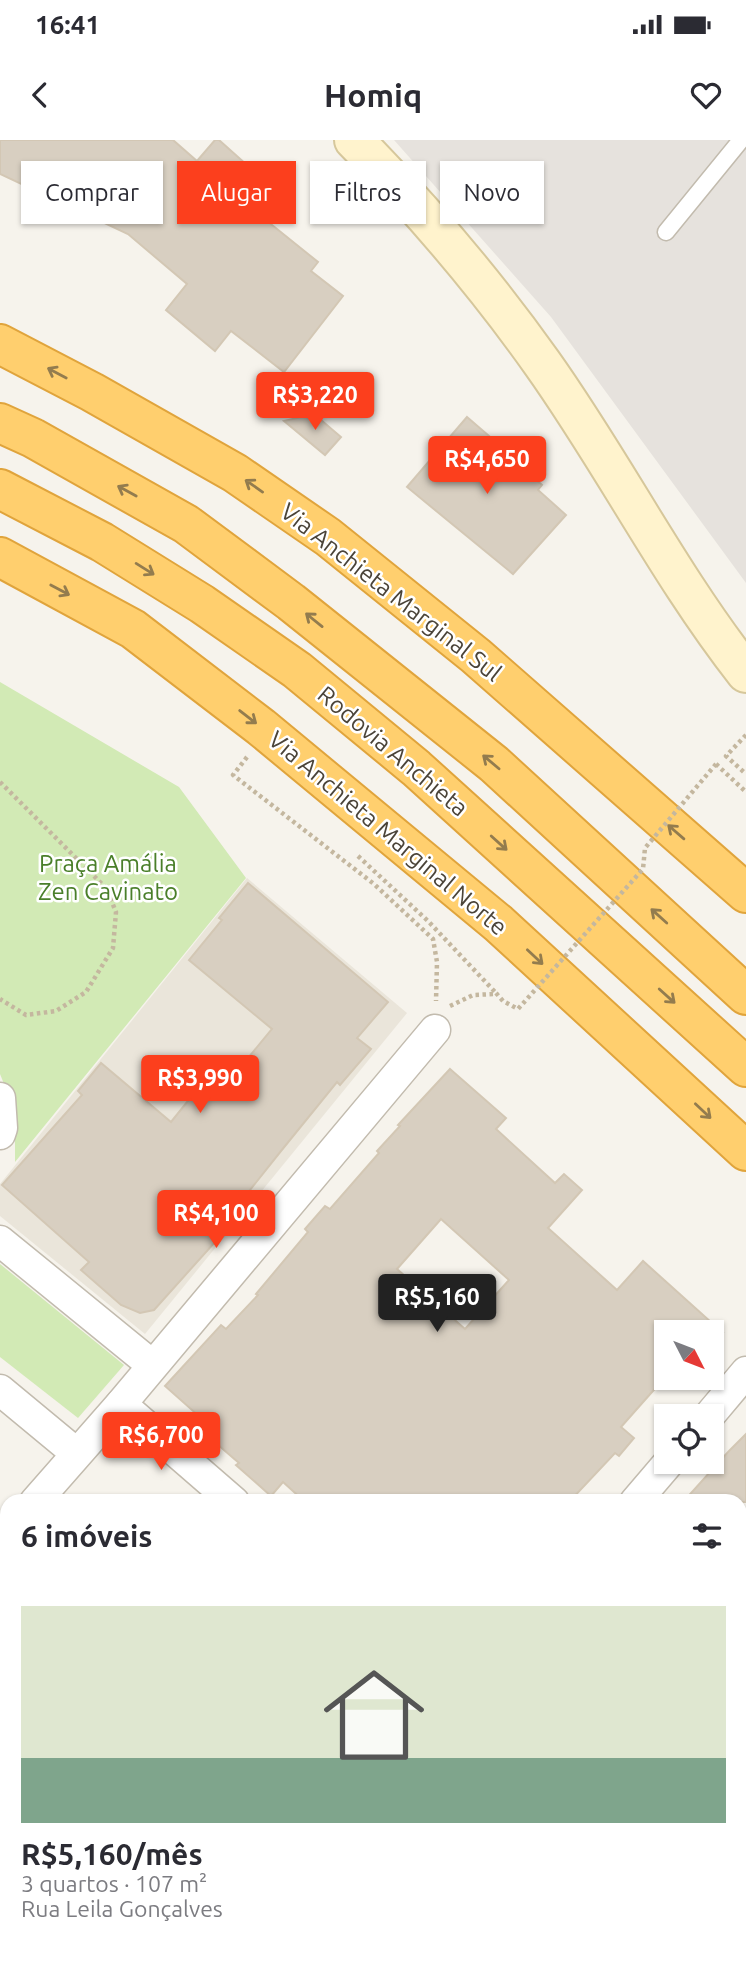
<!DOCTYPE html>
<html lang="pt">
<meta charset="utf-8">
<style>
:root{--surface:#fff;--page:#f2f2f3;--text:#2b2b33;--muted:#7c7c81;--accent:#fc3f1d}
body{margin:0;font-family:Ubuntu,sans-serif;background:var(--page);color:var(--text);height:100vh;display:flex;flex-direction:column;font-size:26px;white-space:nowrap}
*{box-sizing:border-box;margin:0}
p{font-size:23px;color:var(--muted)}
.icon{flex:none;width:38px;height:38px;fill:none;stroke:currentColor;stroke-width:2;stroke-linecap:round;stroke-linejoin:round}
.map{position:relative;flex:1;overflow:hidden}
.panel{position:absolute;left:0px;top:1354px;width:747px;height:471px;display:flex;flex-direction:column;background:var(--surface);border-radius:21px 21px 0 0;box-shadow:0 2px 5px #0004}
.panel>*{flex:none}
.banner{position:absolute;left:21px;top:21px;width:705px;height:63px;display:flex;gap:14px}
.needle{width:46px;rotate:132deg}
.tools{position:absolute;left:654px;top:1180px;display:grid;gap:14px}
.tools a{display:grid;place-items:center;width:70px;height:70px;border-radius:0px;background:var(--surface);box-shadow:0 2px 5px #0004;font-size:35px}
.price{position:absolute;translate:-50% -60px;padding:0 16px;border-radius:7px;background:var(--accent);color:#fff;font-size:23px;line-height:46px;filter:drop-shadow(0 2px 4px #0008)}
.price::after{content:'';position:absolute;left:50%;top:42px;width:21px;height:16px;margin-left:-10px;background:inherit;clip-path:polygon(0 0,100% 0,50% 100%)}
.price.selected{background:#222;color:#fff}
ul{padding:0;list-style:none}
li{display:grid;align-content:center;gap:14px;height:371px;padding:0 21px}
li span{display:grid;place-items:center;height:217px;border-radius:0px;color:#555}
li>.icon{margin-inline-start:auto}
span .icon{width:126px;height:126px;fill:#fffc;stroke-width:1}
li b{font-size:30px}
h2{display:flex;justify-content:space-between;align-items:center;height:84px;padding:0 21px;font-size:30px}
.pill{padding:0 24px;border-radius:0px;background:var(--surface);box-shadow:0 2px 5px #0004;font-size:24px;line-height:63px}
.pill.selected{background:var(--accent);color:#fff}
.status{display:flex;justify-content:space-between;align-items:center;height:49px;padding:0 35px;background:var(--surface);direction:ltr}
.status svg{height:19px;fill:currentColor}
header{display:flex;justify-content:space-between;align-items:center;height:91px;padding:0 21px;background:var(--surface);font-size:32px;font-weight:700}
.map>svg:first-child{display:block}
.residential{fill:#eae5da}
.industrial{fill:#e6e2dd}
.education{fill:#efe8d6}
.green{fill:#d2eab5}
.building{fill:#d8cfc1;stroke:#d3c7b4;stroke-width:2;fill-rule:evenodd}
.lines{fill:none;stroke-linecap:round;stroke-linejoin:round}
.lane-casing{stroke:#c2bbae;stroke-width:19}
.street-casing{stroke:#c2bbae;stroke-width:33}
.secondary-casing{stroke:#d6c79b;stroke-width:42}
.highway-casing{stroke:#e0a43c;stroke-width:42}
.path{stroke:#c4b79f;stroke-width:4.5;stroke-dasharray:3.5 3.5;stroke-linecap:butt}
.lane{stroke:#fff;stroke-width:16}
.street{stroke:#fff;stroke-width:30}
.secondary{stroke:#fff3cd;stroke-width:38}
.highway{stroke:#ffcf6e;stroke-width:38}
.path-bridge{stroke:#c4b79f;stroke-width:4.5;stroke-dasharray:3.5 3.5;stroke-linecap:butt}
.oneway{stroke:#937c4e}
.labels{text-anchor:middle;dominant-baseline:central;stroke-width:5;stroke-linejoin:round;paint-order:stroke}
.street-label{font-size:24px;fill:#4b4439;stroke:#fff}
.park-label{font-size:24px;fill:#4a7f2a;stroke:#fff}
</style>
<div class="status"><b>16:41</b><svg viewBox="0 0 49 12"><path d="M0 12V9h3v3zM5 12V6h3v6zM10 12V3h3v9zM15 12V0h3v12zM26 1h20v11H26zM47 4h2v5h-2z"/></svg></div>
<header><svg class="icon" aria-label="back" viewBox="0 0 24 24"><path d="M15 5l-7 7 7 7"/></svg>Homiq<svg class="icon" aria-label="heart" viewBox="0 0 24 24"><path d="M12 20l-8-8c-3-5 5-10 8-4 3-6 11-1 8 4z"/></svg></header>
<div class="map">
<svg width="746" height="1824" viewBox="0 0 746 1824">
<rect width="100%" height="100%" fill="#f6f3ec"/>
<g class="residential">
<path d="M247,738L407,873L145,1194L0,1076V1044Z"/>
<path d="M746,1605V1824H554L559,1818H740V1611Z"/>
</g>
<path class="industrial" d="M394,0H746V443L551,177Z"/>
<path class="education" d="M0,1493L7,1499V1703L0,1697Z"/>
<g class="green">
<path d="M0,542L179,647L246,738L15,1022V971L0,934Z"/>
<path d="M0,1124L124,1225L78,1278L0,1217Z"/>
<path d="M0,1698L7,1705V1788L0,1782Z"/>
<path d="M41,1818H136L143,1824H48Z"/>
</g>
<g class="building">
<path d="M0,0H173L197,21L215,0H219L247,25L226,48L318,122L311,131L343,156L284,232L231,191L215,211L166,170L187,144L128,94L0,34Z"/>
<path d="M314,274L341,297L325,315L284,281Z"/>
<path d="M467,277L503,308L501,310L542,345L538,350L566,375L513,434L407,347Z"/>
<path d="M248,743L388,862L357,898L371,909L340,945L337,942L281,1011L227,1079L232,1083L154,1170L140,1173L121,1165L81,1130L89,1122L2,1045L82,955L78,951L101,923L171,982L200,946L215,958L272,889L189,820L222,780L219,778Z"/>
<path d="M450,929L506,978L496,989L555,1043L564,1034L582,1050L548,1088L617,1150L643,1121L722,1192H667V1235L621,1287L634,1298L619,1316L615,1313L569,1362H305L283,1342L271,1356L236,1325L239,1323L203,1292L209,1285L165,1246L221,1185L226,1189L258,1155L256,1154L308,1092L305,1089L325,1066L330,1069L379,1013L377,1011L400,986L398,985ZM441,1079L509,1140L465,1189L397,1129Z"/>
<path d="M746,1294V1362H683L729,1311Z"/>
</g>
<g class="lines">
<defs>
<path id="lane" d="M666,92L741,0"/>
<g id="street">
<path d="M0,958L2,988L0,994"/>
<path d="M0,1101L152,1225"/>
<path d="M0,1250L76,1313"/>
<path d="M121,1264L234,1362"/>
<path d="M709,1276L746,1232"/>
<path d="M35,1362L121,1264L435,890"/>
<path d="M635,1362L670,1321"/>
<path d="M0,1403L7,1395"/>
<path d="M239,1824L244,1818"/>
</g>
<path id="secondary" d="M354,0C422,69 486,144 542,223C614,324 669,435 746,533"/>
<g id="highway">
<path d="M0,204L92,252L235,333L328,397L476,516L746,753"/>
<path d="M0,283L33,298L186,384L291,462L494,624L746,855"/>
<path d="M0,349L102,402L202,464L297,530L416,628L746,927"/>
<path d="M0,417L133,489L261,587L498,783L746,1011"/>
</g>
</defs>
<use href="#lane" class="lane-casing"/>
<use href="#street" class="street-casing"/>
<use href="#secondary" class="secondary-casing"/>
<use href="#highway" class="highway-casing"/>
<g class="path">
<path d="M746,595L726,616L746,634"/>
<path d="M247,617L233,635L374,744L433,799L437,822L436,861"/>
<path d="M716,624L746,652"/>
<path d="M0,642L106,748L116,772L113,808L86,852L56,871L26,875L0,859"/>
<path d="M358,716L428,781L496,853"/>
<path d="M450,866L473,855L495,854"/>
</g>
<use href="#lane" class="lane"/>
<use href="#street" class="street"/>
<use href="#secondary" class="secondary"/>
<use href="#highway" class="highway"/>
<path class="path-bridge" d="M496,853L503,861L518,869L643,729L645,708L716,624"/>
</g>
<defs><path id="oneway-shaft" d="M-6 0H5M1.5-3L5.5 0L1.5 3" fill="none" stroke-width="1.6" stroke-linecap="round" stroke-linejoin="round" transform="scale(1.75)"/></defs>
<g class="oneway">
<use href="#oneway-shaft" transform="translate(57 233) rotate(-152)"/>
<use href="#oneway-shaft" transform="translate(254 346) rotate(-145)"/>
<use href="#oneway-shaft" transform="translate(127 351) rotate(-151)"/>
<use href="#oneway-shaft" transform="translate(145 429) rotate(32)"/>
<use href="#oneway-shaft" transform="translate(60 450) rotate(28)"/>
<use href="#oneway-shaft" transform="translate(314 480) rotate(-141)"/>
<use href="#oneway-shaft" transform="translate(248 577) rotate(38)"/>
<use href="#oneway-shaft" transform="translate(491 622) rotate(-140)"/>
<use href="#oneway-shaft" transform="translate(676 692) rotate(-139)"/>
<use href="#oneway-shaft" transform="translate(499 703) rotate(42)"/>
<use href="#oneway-shaft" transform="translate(659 776) rotate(-138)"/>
<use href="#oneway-shaft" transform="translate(535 817) rotate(43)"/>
<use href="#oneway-shaft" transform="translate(667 856) rotate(42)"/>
<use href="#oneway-shaft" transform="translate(703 971) rotate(43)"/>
</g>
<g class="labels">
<g class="street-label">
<text transform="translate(391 452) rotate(38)">Via Anchieta Marginal Sul</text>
<text transform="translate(393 611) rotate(40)">Rodovia Anchieta</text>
<text transform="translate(388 693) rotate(40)">Via Anchieta Marginal Norte</text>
</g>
<g class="park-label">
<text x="108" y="723">Praça Amália<tspan x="108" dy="28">Zen Cavinato</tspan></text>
</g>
</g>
</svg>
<div class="tools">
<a><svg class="needle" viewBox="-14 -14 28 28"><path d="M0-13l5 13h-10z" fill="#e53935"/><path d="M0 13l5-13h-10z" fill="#7c7c81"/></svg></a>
<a><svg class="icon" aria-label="locate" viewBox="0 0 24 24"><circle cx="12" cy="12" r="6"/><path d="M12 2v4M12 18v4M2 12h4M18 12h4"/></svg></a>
</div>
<b class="price" style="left:315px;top:292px">R$3,220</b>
<b class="price" style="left:487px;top:356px">R$4,650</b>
<b class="price" style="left:200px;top:975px">R$3,990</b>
<b class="price" style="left:216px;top:1110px">R$4,100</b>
<b class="price selected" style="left:437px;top:1194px">R$5,160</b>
<b class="price" style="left:161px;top:1332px">R$6,700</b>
<div class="banner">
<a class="pill">Comprar</a>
<a class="pill selected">Alugar</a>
<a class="pill">Filtros</a>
<a class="pill">Novo</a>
</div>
<section class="panel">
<h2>6 imóveis<svg class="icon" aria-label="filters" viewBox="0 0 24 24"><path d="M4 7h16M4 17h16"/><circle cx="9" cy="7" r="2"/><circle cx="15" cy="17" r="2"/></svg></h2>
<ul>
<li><span style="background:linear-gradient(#dfe7d0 70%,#7fa58c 0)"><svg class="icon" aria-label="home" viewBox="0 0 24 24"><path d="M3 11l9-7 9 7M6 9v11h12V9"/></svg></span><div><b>R$5,160/mês</b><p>3 quartos · 107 m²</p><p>Rua Leila Gonçalves</p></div></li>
</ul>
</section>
</div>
